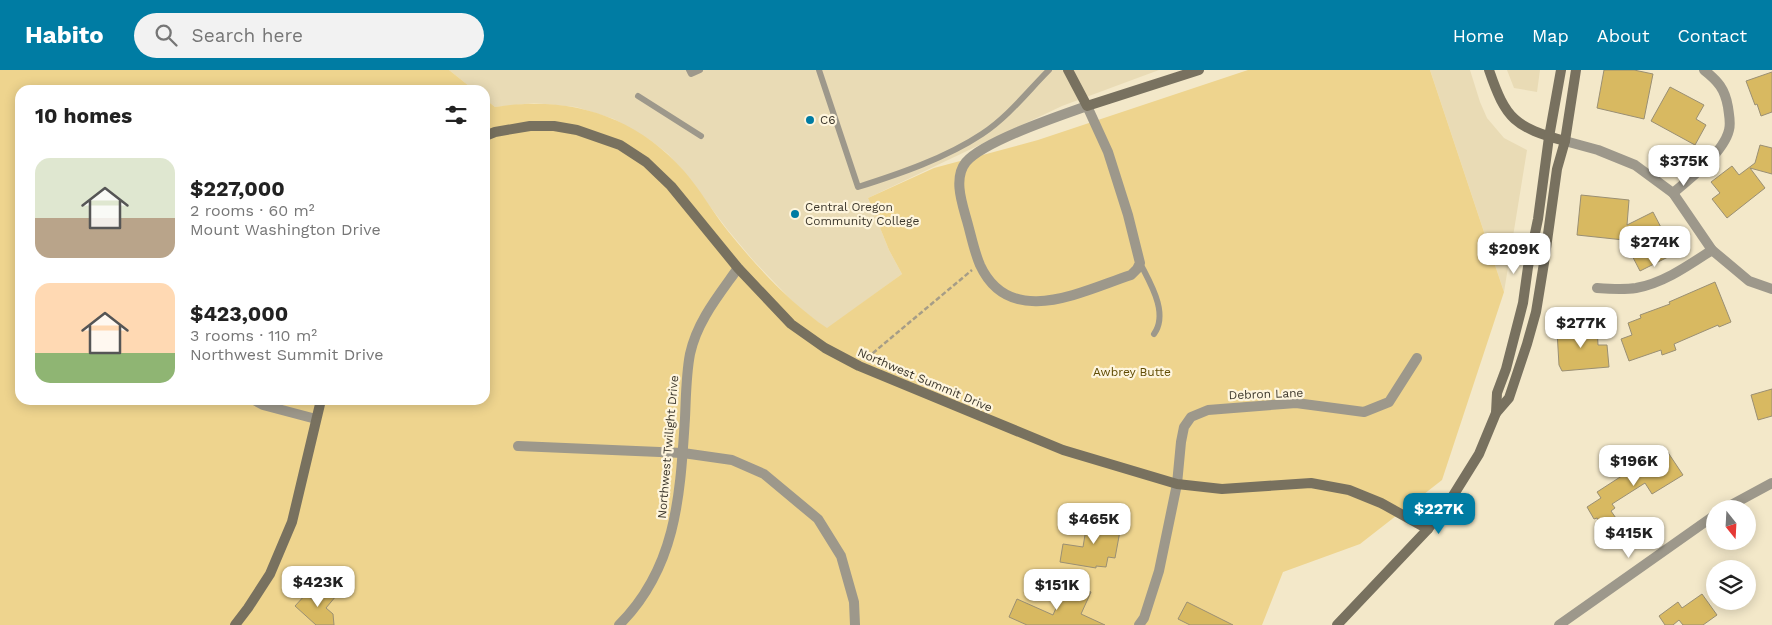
<!DOCTYPE html>
<meta charset="utf-8">
<style>
:root{--surface:#fff;--page:#f2f2f2;--text:#222;--muted:#767676;--accent:#007ca3}
body{margin:0;font-family:"Work Sans",sans-serif;background:var(--page);color:var(--text);height:100vh;display:flex;flex-direction:column;font-size:19px;white-space:nowrap}
*{box-sizing:border-box;margin:0}
p{font-size:16px;color:var(--muted)}
.icon{flex:none;width:28px;height:28px;fill:none;stroke:currentColor;stroke-width:2;stroke-linecap:round;stroke-linejoin:round}
.map{position:relative;flex:1;overflow:hidden}
.side{position:absolute;left:15px;top:15px;width:475px;height:320px;display:flex;flex-direction:column;background:var(--surface);border-radius:15px;box-shadow:0 2px 12px #0003}
.side>*{flex:none}
.needle{width:32px;rotate:162deg}
.tools{position:absolute;left:1706px;top:430px;display:grid;gap:10px}
.tools a{display:grid;place-items:center;width:50px;height:50px;border-radius:50%;background:var(--surface);box-shadow:0 2px 12px #0003;font-size:25px}
.price{position:absolute;translate:-50% -42px;padding:0 11px;border-radius:10px;background:#fff;color:#222;font-size:16px;line-height:32px;filter:drop-shadow(0 1px 2px #0008)}
.price::after{content:'';position:absolute;left:50%;top:30px;width:15px;height:11px;margin-left:-8px;background:inherit;clip-path:polygon(0 0,100% 0,50% 100%)}
.price.selected{background:var(--accent);color:#fff}
ul{padding:0;list-style:none}
li{display:flex;align-items:center;gap:15px;height:125px;padding:0 20px}
li span{display:grid;place-items:center;flex:none;width:140px;height:100px;border-radius:15px;color:#555}
li>.icon{margin-inline-start:auto}
span .icon{width:60px;height:60px;fill:#fffc;stroke-width:1}
li b{font-size:21px}
h2{display:flex;justify-content:space-between;align-items:center;height:60px;padding:0 20px;font-size:21px}
header{display:flex;align-items:center;gap:30px;box-sizing:border-box;height:70px;padding:0 25px;background:var(--accent);color:#fff}
header strong{font-size:24px}
nav{display:flex;gap:28px;margin-inline-start:auto;font-size:18px}
.search{width:350px;height:45px;background:var(--page);display:flex;align-items:center;gap:12px;box-sizing:border-box;padding:0 18px;border-radius:28px;color:var(--muted);font-size:19px}
.map>svg:first-child{display:block}
.built{fill:#e9dbb5}
.green{fill:#eed48e}
.building{fill:#d8b961;stroke:#9a8f73}
.lines{fill:none;stroke-linecap:round;stroke-linejoin:round}
.path{stroke:#a69d87;stroke-width:2.5;stroke-dasharray:5 2.5;stroke-linecap:butt}
.lane{stroke:#9d988b;stroke-width:6}
.street{stroke:#9d988b;stroke-width:10}
.secondary{stroke:#78715f;stroke-width:10}
.poi-dot{fill:#007ca3;stroke:#fef5dd;stroke-width:2}
.labels{text-anchor:middle;dominant-baseline:central;stroke-width:4.5;stroke-linejoin:round;paint-order:stroke}
.poi-label{font-size:12px;fill:#3c372c;stroke:#fef5dd;text-anchor:start}
.park-label{font-size:12px;fill:#614c04;stroke:#fef5dd}
.street-label{font-size:12px;fill:#3c372c;stroke:#fef5dd}
</style>
<header>
<strong>Habito</strong>
<div class="search"><svg class="icon" aria-label="search" viewBox="0 0 24 24"><circle cx="10" cy="10" r="6"/><path d="M15 15l6 6"/></svg>Search here</div>
<nav><a>Home</a><a>Map</a><a>About</a><a>Contact</a></nav>
</header>
<div class="map">
<svg width="1772" height="555" viewBox="0 0 1772 555">
<rect width="100%" height="100%" fill="#f3e8c9"/>
<g class="built">
<path d="M449,0H1159L1062,36L868,128L889,180L902,204L827,259L797,236L753,190L727,159L684,102L668,84L650,70L614,49L576,37L534,33L495,37L485,29V20H474Z"/>
<path d="M1430,0H1470L1480,32L1487,48L1504,68L1527,80L1504,222Z"/>
<path d="M1507,0H1540L1537,22L1514,18Z"/>
</g>
<path class="green" d="M0,0H449L474,20H20V330H485V29L495,37C568,25 635,45 684,101C700,119 712,141 727,160C756,196 789,232 827,258L902,204L889,180L868,128L934,98L1038,70L1248,0H1430L1504,222L1442,410L1360,474L1283,502L1262,555H0Z"/>
<g class="building">
<path d="M1604,0H1634L1653,4L1644,49L1597,38Z"/>
<path d="M1772,2V42L1761,46L1757,34L1755,35L1746,11Z"/>
<path d="M1670,17L1704,35L1696,49L1706,55L1695,75L1651,51Z"/>
<path d="M1760,75L1772,78V104L1750,98L1765,118L1727,148L1712,129L1720,123L1711,112L1732,96L1739,105L1755,93Z"/>
<path d="M1581,125L1629,130L1627,155L1653,142L1667,169L1674,166L1682,180L1640,201L1624,170L1577,165Z"/>
<path d="M1715,212L1731,252L1719,257L1718,255L1674,274L1676,280L1662,285L1661,280L1629,291L1621,269L1632,265L1628,253L1641,248L1640,245L1670,234L1669,232Z"/>
<path d="M1597,256L1598,275H1607L1609,297L1562,301L1559,295L1557,261L1568,257Z"/>
<path d="M1772,319V346L1758,350L1751,325Z"/>
<path d="M1665,378L1683,405L1652,424L1645,413L1612,434L1615,438L1611,441L1618,451L1615,453L1619,461L1609,467L1597,448L1594,449L1587,437L1601,428L1597,422Z"/>
<path d="M1088,447L1115,452L1114,460L1120,461L1115,488L1108,487L1106,497L1096,496V498L1060,492L1063,474L1083,477Z"/>
<path d="M1077,516L1091,522L1081,544L1105,555H1027L1009,547L1017,529L1053,545L1065,517L1075,521Z"/>
<path d="M326,517L336,526L326,538L333,544L334,555H316L295,536L306,524L313,530Z"/>
<path d="M1702,524L1717,545L1703,555H1683L1679,550L1673,555H1665L1659,546L1678,532L1682,538Z"/>
<path d="M1187,532L1233,555H1190L1178,549Z"/>
</g>
<g class="lines">
<path class="path" d="M867,288L972,200"/>
<g class="lane">
<path d="M689,0L691,4L700,0"/>
<path d="M819,0L858,117C899,104 946,88 982,64C1008,47 1028,21 1049,0"/>
<path d="M638,26L701,66"/>
<path d="M1140,193C1150,213 1169,243 1154,264"/>
</g>
<g class="street">
<path d="M1087,36L1108,82L1128,145L1140,193L1137,199L1131,205C1082,221 1010,260 980,195C974,181 971,165 967,151C962,133 953,108 966,92C984,71 1059,46 1087,36Z"/>
<path d="M1565,71L1598,80L1635,95L1673,123L1712,180L1749,211L1772,219"/>
<path d="M1673,123C1690,109 1724,82 1729,60C1731,53 1729,45 1728,37C1725,19 1718,11 1704,0"/>
<path d="M1597,218C1610,219 1623,220 1636,218C1664,213 1689,195 1712,180"/>
<path d="M254,330L263,335L316,349"/>
<path d="M518,376L683,383L732,390L764,404L818,449L841,486L854,532L855,555"/>
<path d="M1724,439L1772,413"/>
<path d="M619,555C677,497 680,425 685,348C686,327 686,305 690,284C697,251 719,225 738,198"/>
<path d="M1139,555L1144,548L1159,501L1177,414L1181,372L1184,357L1191,347L1208,340L1296,333L1364,342L1389,332L1417,288"/>
<path d="M1559,555L1715,445"/>
</g>
<g class="secondary">
<path d="M1068,0L1087,36L1199,0"/>
<path d="M1489,0C1506,50 1515,57 1565,71"/>
<path d="M485,66L495,62L530,56H554L577,60L620,75L646,92L671,116L738,198L791,254L825,278L859,296L1063,380L1177,414L1222,419L1311,413L1349,420L1381,433L1428,459"/>
<path d="M1496,343L1497,323L1506,299L1523,233L1528,197L1538,149L1549,67L1561,0"/>
<path d="M235,555L248,538L270,504L292,452L321,330"/>
<path d="M1337,555L1428,459L1451,429L1479,384L1496,343L1509,328L1527,274L1536,242L1544,193L1557,99L1565,71L1576,0"/>
</g>
</g>
<g class="poi-dot">
<circle cx="810" cy="50" r="5"/>
<circle cx="795" cy="144" r="5"/>
</g>
<g class="labels">
<g class="poi-label">
<text x="820" y="50">C6</text>
<text x="805" y="137">Central Oregon<tspan x="805" dy="14">Community College</tspan></text>
</g>
<g class="park-label">
<text x="1132" y="302">Awbrey Butte</text>
</g>
<g class="street-label">
<text transform="translate(925 310) rotate(23)">Northwest Summit Drive</text>
<text transform="translate(1266 324) rotate(-2)">Debron Lane</text>
<text transform="translate(668 377) rotate(-85)">Northwest Twilight Drive</text>
</g>
</g>
</svg>
<div class="tools">
<a><svg class="needle" viewBox="-14 -14 28 28"><path d="M0-13l5 13h-10z" fill="#e53935"/><path d="M0 13l5-13h-10z" fill="#767676"/></svg></a>
<a><svg class="icon" aria-label="layers" viewBox="0 0 24 24"><path d="M12 4l9 5-9 5-9-5zM3 14l9 5 9-5"/></svg></a>
</div>
<b class="price" style="left:1684px;top:117px">$375K</b>
<b class="price" style="left:1655px;top:198px">$274K</b>
<b class="price" style="left:1514px;top:205px">$209K</b>
<b class="price" style="left:1581px;top:279px">$277K</b>
<b class="price" style="left:1634px;top:417px">$196K</b>
<b class="price selected" style="left:1439px;top:465px">$227K</b>
<b class="price" style="left:1094px;top:475px">$465K</b>
<b class="price" style="left:1629px;top:489px">$415K</b>
<b class="price" style="left:318px;top:538px">$423K</b>
<b class="price" style="left:1057px;top:541px">$151K</b>
<section class="side">
<h2>10 homes<svg class="icon" aria-label="filters" viewBox="0 0 24 24"><path d="M4 7h16M4 17h16"/><circle cx="9" cy="7" r="2"/><circle cx="15" cy="17" r="2"/></svg></h2>
<ul>
<li><span style="background:linear-gradient(#dfe7d0 60%,#b9a48a 0)"><svg class="icon" aria-label="home" viewBox="0 0 24 24"><path d="M3 11l9-7 9 7M6 9v11h12V9"/></svg></span><div><b>$227,000</b><p>2 rooms · 60 m²</p><p>Mount Washington Drive</p></div></li>
<li><span style="background:linear-gradient(#ffd9b3 70%,#8fb573 0)"><svg class="icon" aria-label="home" viewBox="0 0 24 24"><path d="M3 11l9-7 9 7M6 9v11h12V9"/></svg></span><div><b>$423,000</b><p>3 rooms · 110 m²</p><p>Northwest Summit Drive</p></div></li>
</ul>
</section>
</div>
